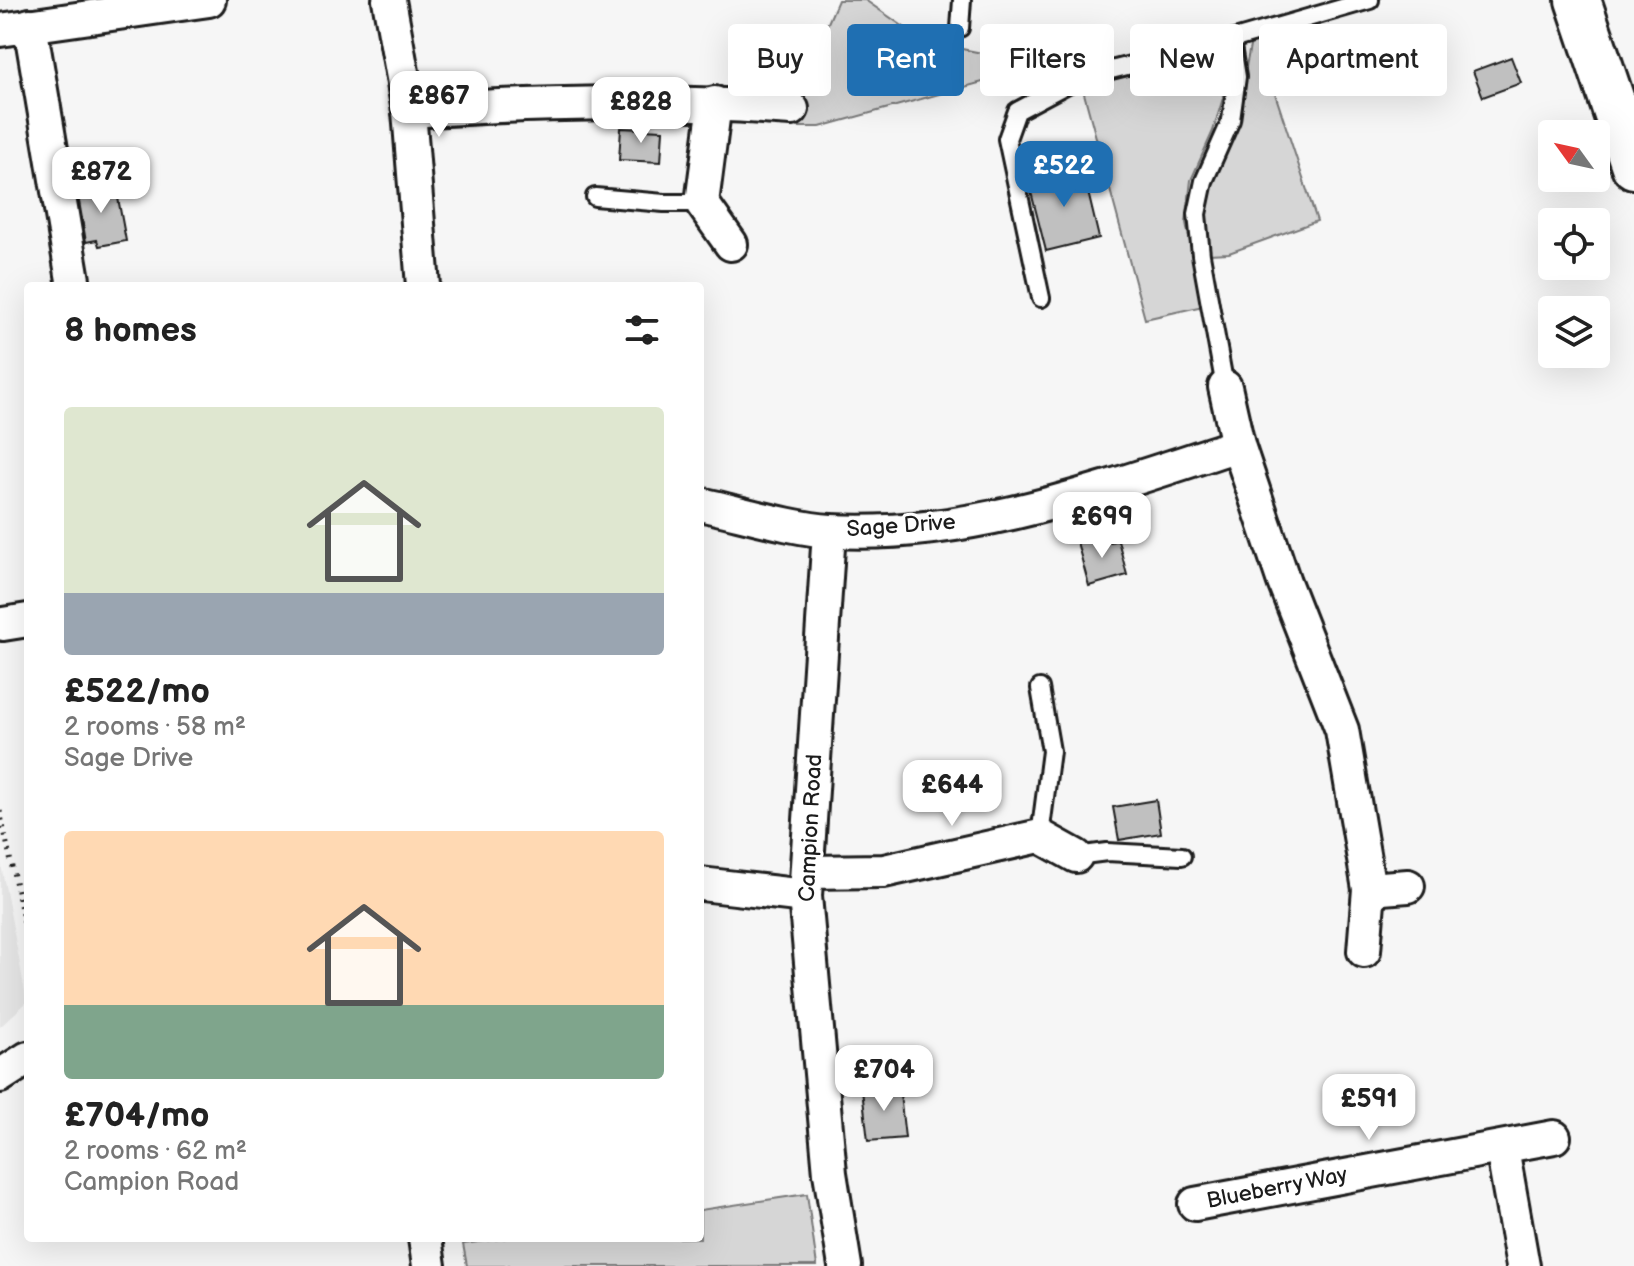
<!DOCTYPE html>
<meta charset="utf-8">
<style>
:root{--surface:#fff;--page:#f2f2f2;--text:#222;--muted:#767676;--accent:#1f6fb2}
body{margin:0;font-family:"Balsamiq Sans",sans-serif;background:var(--page);color:var(--text);height:100vh;display:flex;flex-direction:column;font-size:30px;white-space:nowrap}
*{box-sizing:border-box;margin:0}
p{font-size:26px;color:var(--muted)}
.icon{flex:none;width:44px;height:44px;fill:none;stroke:currentColor;stroke-width:2;stroke-linecap:round;stroke-linejoin:round}
.map{position:relative;flex:1;overflow:hidden}
.side{position:absolute;left:24px;top:282px;width:680px;height:960px;display:flex;flex-direction:column;background:var(--surface);border-radius:8px;box-shadow:0 8px 32px #0002}
.side>*{flex:none}
.guide{position:absolute;left:728px;top:24px;width:760px;height:72px;display:flex;gap:16px}
.needle{width:52px;rotate:303deg}
.tools{position:absolute;left:1538px;top:120px;display:grid;gap:16px}
.tools a{display:grid;place-items:center;width:72px;height:72px;border-radius:8px;background:var(--surface);box-shadow:0 8px 32px #0002;font-size:40px}
.price{position:absolute;translate:-50% -68px;padding:0 18px;border-radius:16px;background:#fff;color:#222;font-size:26px;line-height:52px;filter:drop-shadow(0 2px 4px #0008)}
.price::after{content:'';position:absolute;left:50%;top:48px;width:24px;height:18px;margin-left:-12px;background:inherit;clip-path:polygon(0 0,100% 0,50% 100%)}
.price.on{background:var(--accent);color:#fff}
ul{padding:0;list-style:none}
li{display:grid;align-content:center;gap:16px;height:424px;padding:0 40px}
li span{display:grid;place-items:center;height:248px;border-radius:8px;color:#555}
li>.icon{margin-inline-start:auto}
span .icon{width:144px;height:144px;fill:#fffc;stroke-width:1}
li b{font-size:34px}
h2{display:flex;justify-content:space-between;align-items:center;height:96px;padding:0 40px;font-size:34px}
.chip{padding:0 28px;border-radius:8px;background:var(--surface);box-shadow:0 8px 32px #0002;font-size:28px;line-height:72px}
.chip.on{background:var(--accent);color:#fff}
.map>svg:first-child{display:block}
.built{fill:#e6e6e6}
.green{fill:#d6d6d6;stroke:#797979;stroke-width:2}
.building{fill:#c0c0c0;stroke:#1c1c1c;stroke-width:2}
.lines{fill:none;stroke-linecap:round;stroke-linejoin:round}
.lane-casing{stroke:#1c1c1c;stroke-width:22}
.street-casing{stroke:#1c1c1c;stroke-width:38}
.primary-casing{stroke:#1c1c1c;stroke-width:50}
.path{stroke:#1c1c1c;stroke-width:5;stroke-dasharray:2 6;stroke-linecap:butt}
.lane{stroke:#fff;stroke-width:16}
.street{stroke:#fff;stroke-width:32}
.primary{stroke:#fff;stroke-width:44}
.labels{text-anchor:middle;dominant-baseline:central;stroke-width:6;stroke-linejoin:round;paint-order:stroke}
.street-label{font-size:22px;fill:#1c1c1c;stroke:#fff}
</style>
<div class="map">
<svg width="1634" height="1266" viewBox="0 0 1634 1266">
<rect width="100%" height="100%" fill="#f6f6f6"/>
<filter id="ink" filterUnits="userSpaceOnUse"><feTurbulence type="fractalNoise" baseFrequency=".0125" numOctaves="2"/><feDisplacementMap in="SourceGraphic" scale="16" xChannelSelector="R" yChannelSelector="G"/><feConvolveMatrix kernelMatrix="1 2 1 2 8 2 1 2 1" color-interpolation-filters="sRGB"/></filter>
<g filter="url(#ink)">
<path class="built" d="M0,859L27,1002L0,1027Z"/>
<g class="green">
<path d="M838,0H865L907,29L952,47L1007,58L1073,57L820,127H798L801,85Z"/>
<path d="M1257,39L1317,221L1229,253L1208,254L1203,204L1237,113L1251,41Z"/>
<path d="M1221,46L1223,98L1213,131L1191,180L1186,223L1203,306L1145,319L1082,86Z"/>
<path d="M807,1194L817,1266H467L463,1244L507,1238H700V1210Z"/>
</g>
<g class="building">
<path d="M1511,57L1521,83L1483,97L1473,71Z"/>
<path d="M621,128L663,130L661,162L619,160Z"/>
<path d="M1082,167L1099,238L1046,251L1028,180Z"/>
<path d="M92,181L94,191L116,187L126,241L99,246L97,240L86,242L76,184Z"/>
<path d="M1107,534L1110,542L1118,540L1127,575L1089,586L1077,542Z"/>
<path d="M1156,800L1161,833L1119,840L1113,807Z"/>
<path d="M899,1085L905,1138L868,1141L862,1090Z"/>
</g>
<g class="lines">
<defs>
<g id="lane">
<path d="M960,28L962,0"/>
<path d="M595,197L664,203H702"/>
<path d="M1041,298L1007,139L1017,111L1079,78L1231,40L1370,0"/>
<path d="M1225,387L1201,255L1197,214L1204,181L1231,120L1237,77L1231,40"/>
<path d="M1040,836L1051,751L1040,688"/>
<path d="M1076,856L1107,852L1182,856"/>
</g>
<g id="street">
<path d="M389,0L409,111L423,286"/>
<path d="M30,25L74,286"/>
<path d="M0,30L209,0"/>
<path d="M715,103L702,203L731,244"/>
<path d="M409,111C537,103 664,99 792,109"/>
<path d="M1225,387L1238,445L1284,582L1342,730L1369,889L1364,951"/>
<path d="M700,504C738,512 794,529 831,531C971,539 1107,487 1238,445"/>
<path d="M829,532L805,896L830,1173L845,1266"/>
<path d="M3,624L28,620"/>
<path d="M807,872L884,871L1040,836L1076,856"/>
<path d="M701,884L805,896"/>
<path d="M1369,889L1408,886"/>
<path d="M0,1076L28,1058"/>
<path d="M1502,1148L1523,1266"/>
<path d="M1195,1204L1554,1137"/>
<path d="M425,1238L429,1266"/>
</g>
<path id="primary" d="M1578,0L1634,166"/>
</defs>
<use href="#lane" class="lane-casing"/>
<use href="#street" class="street-casing"/>
<use href="#primary" class="primary-casing"/>
<path class="path" d="M0,811L28,942"/>
<use href="#lane" class="lane"/>
<use href="#street" class="street"/>
<use href="#primary" class="primary"/>
</g>
</g>
<g class="labels">
<g class="street-label">
<text transform="translate(901 526) rotate(-4)">Sage Drive</text>
<text transform="translate(811 828) rotate(-87)">Campion Road</text>
<text transform="translate(1277 1188) rotate(-11)">Blueberry Way</text>
</g>
</g>
</svg>
<div class="tools">
<a><svg class="needle" viewBox="-14 -14 28 28"><path d="M0-13l5 13h-10z" fill="#e53935"/><path d="M0 13l5-13h-10z" fill="#767676"/></svg></a>
<a><svg class="icon" aria-label="locate" viewBox="0 0 24 24"><circle cx="12" cy="12" r="6"/><path d="M12 2v4M12 18v4M2 12h4M18 12h4"/></svg></a>
<a><svg class="icon" aria-label="layers" viewBox="0 0 24 24"><path d="M12 4l9 5-9 5-9-5zM3 14l9 5 9-5"/></svg></a>
</div>
<b class="price" style="left:439px;top:139px">£867</b>
<b class="price" style="left:641px;top:145px">£828</b>
<b class="price on" style="left:1064px;top:209px">£522</b>
<b class="price" style="left:101px;top:215px">£872</b>
<b class="price" style="left:1102px;top:560px">£699</b>
<b class="price" style="left:952px;top:828px">£644</b>
<b class="price" style="left:884px;top:1113px">£704</b>
<b class="price" style="left:1369px;top:1142px">£591</b>
<div class="guide">
<a class="chip">Buy</a>
<a class="chip on">Rent</a>
<a class="chip">Filters</a>
<a class="chip">New</a>
<a class="chip">Apartment</a>
</div>
<section class="side">
<h2>8 homes<svg class="icon" aria-label="filters" viewBox="0 0 24 24"><path d="M4 7h16M4 17h16"/><circle cx="9" cy="7" r="2"/><circle cx="15" cy="17" r="2"/></svg></h2>
<ul>
<li><span style="background:linear-gradient(#dfe7d0 75%,#9aa5b1 0)"><svg class="icon" aria-label="home" viewBox="0 0 24 24"><path d="M3 11l9-7 9 7M6 9v11h12V9"/></svg></span><div><b>£522/mo</b><p>2 rooms · 58 m²</p><p>Sage Drive</p></div></li>
<li><span style="background:linear-gradient(#ffd9b3 70%,#7fa58c 0)"><svg class="icon" aria-label="home" viewBox="0 0 24 24"><path d="M3 11l9-7 9 7M6 9v11h12V9"/></svg></span><div><b>£704/mo</b><p>2 rooms · 62 m²</p><p>Campion Road</p></div></li>
</ul>
</section>
</div>
